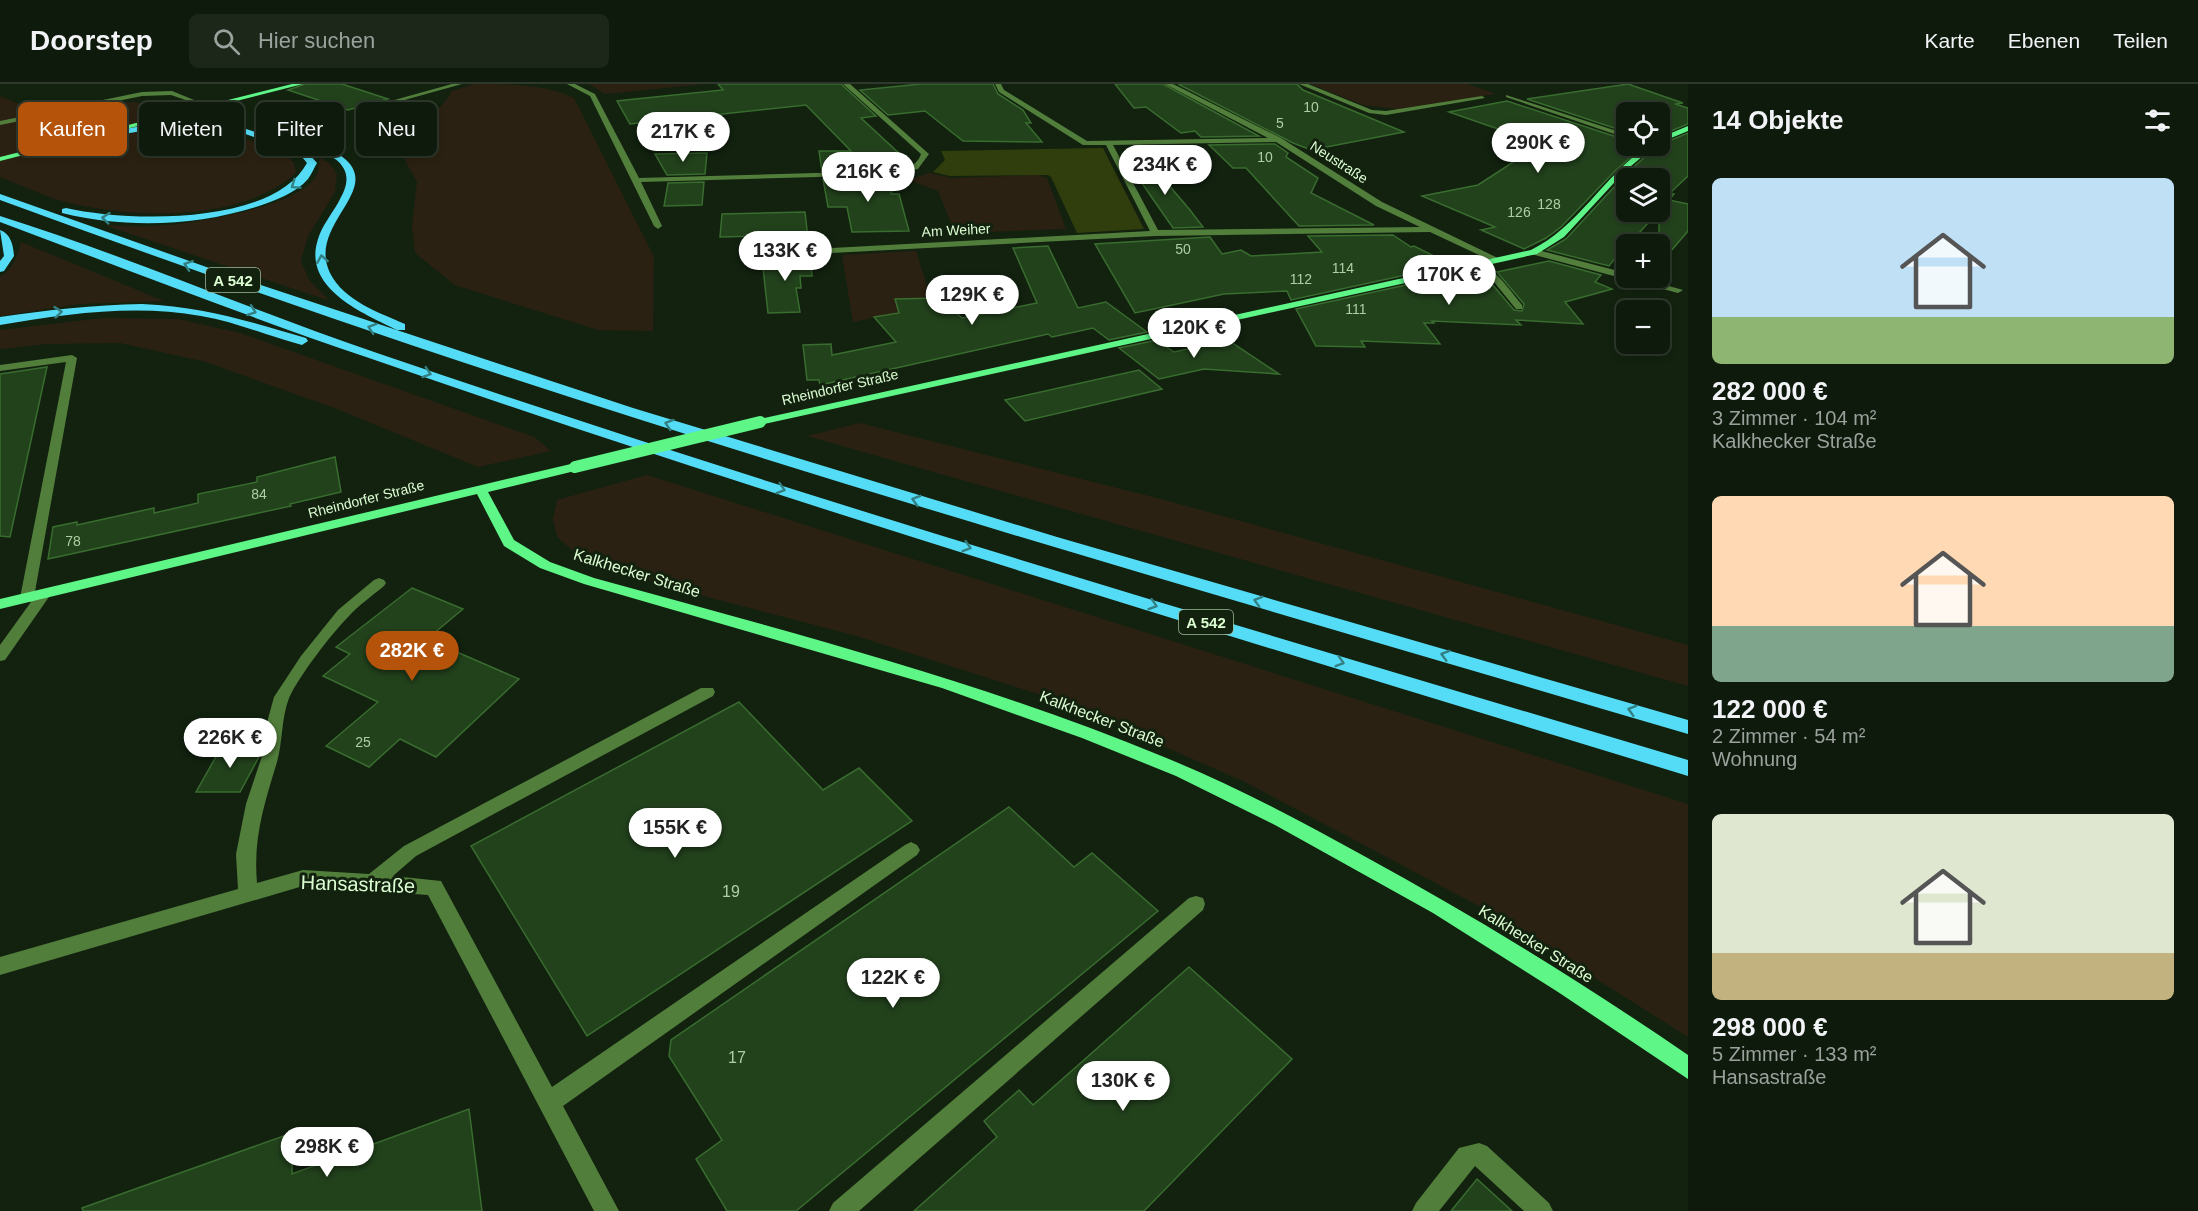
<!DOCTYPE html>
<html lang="de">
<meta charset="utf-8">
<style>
:root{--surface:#0e1a0b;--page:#1c2719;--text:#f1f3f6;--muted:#9ba19d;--line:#2e382c;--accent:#b45309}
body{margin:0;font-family:Helvetica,sans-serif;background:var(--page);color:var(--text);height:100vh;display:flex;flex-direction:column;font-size:22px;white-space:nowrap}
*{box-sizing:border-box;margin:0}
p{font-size:20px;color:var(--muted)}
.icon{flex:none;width:33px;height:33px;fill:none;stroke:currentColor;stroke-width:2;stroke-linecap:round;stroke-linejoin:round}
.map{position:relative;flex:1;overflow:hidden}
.details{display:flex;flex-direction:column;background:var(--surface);width:510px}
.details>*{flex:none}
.guide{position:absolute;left:18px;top:18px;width:570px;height:54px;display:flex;gap:12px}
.controls{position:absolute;left:1616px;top:18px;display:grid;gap:12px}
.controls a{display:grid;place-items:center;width:54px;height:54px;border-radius:9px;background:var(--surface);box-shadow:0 3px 9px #0003,0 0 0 2px var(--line);font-size:30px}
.price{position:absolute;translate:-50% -51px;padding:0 14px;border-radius:21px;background:#fff;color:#222;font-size:20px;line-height:39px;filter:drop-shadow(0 2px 3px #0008)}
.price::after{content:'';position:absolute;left:50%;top:36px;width:18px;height:14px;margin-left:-9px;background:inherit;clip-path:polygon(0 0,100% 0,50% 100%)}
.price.on{background:var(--accent);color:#fff}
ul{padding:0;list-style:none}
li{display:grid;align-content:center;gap:12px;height:318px;padding:0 24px}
li span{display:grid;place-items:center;height:186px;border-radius:9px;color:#555}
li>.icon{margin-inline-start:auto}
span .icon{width:108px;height:108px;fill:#fffc;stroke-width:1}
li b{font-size:26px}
h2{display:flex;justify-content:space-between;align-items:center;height:72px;padding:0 24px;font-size:26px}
.chip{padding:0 21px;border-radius:9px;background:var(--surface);box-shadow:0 3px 9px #0003,0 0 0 2px var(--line);font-size:21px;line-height:54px}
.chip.on{background:var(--accent);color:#fff}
header{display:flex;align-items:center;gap:36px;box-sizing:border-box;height:84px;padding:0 30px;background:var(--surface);border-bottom:2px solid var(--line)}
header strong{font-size:28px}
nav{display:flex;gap:33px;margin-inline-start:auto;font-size:21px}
.search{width:420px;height:54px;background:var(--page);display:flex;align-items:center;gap:15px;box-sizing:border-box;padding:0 21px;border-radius:9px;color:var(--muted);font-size:22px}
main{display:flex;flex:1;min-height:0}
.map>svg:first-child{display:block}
.green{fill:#2b2112}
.water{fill:#303d0c}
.building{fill:#22421c;stroke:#396c2f;stroke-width:1.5}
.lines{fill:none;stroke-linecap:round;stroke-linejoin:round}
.minor{fill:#527e3c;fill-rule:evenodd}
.major{fill:#5ff688;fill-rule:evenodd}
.highway{fill:#54dcf6;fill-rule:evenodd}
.major-bridge{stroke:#5ff688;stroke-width:12}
.oneway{stroke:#337f82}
.labels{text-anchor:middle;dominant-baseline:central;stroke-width:6;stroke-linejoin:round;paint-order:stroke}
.number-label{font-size:14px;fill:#aecea4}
.far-street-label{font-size:14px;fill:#dcfdd2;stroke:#12220f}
.shield{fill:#12220f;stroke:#9fbb98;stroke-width:1.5}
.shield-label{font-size:15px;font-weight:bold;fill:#dcfdd2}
.street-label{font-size:16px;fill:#dcfdd2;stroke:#12220f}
.near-number-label{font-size:16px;fill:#aecea4}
.near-street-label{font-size:20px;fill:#dcfdd2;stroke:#12220f}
</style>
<header>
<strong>Doorstep</strong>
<div class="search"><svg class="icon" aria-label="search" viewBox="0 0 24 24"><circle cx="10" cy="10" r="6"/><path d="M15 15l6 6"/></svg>Hier suchen</div>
<nav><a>Karte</a><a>Ebenen</a><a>Teilen</a></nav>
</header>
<main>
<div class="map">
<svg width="1688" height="1127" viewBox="0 0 1688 1127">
<rect width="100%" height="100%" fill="#12220f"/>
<g class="green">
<path d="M475,0C508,0 546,0 574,14L654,173L653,247L598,246L455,201L415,169L412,143L417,98L400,67L449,13L451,7Z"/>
<path d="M589,0H705L605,10Z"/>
<path d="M1310,0H1468L1496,10L1397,25L1363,21Z"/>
<path d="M0,12L22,21L136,18L281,67L294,79L296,89C242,137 141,135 74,120C49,115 24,102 0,93Z"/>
<path d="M320,73L330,80L337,90L335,108L308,152L301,177L309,196L330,217L104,141C119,141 135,143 150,142C185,142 298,124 316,92C319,87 319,79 320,73Z"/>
<path d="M929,89L952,94L1037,91L1047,94L1066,145L955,149L938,107L908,96Z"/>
<path d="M21,158L164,217L80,220L0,232V193C12,186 18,172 21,158Z"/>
<path d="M916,167L933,221L853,238L842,171Z"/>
<path d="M103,234L178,235L240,249L534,353L551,367L478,383L337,325L206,278L120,259L47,260L0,265V246Z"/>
<path d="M860,339L1161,415L1688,561V602L807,352Z"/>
<path d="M647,391L1688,720V953L1492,829L1243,697L1057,616L853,551L673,504L578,471L557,453L553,435L557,416Z"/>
</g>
<path class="water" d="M1103,64L1144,145L1077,149L1051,93L1048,91L950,92L933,88L945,76L941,67Z"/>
<g class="building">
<path d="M305,0H342L388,15L348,26L288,6Z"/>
<path d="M718,0H841L876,32L861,34L902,72L899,83L822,87L819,67H851L806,21L630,40L617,17L723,6Z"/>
<path d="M921,0H993L998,10L1023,26L1031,39H1026L1042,58L963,57L925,27L888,31L860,6Z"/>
<path d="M1115,0H1163L1259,52L1201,53L1195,47L1181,49L1146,23L1134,24Z"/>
<path d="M1178,0H1297L1303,6L1404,48L1311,66L1293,59Z"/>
<path d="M1628,0L1683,19L1675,20L1688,24V40L1659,52V28H1626V48L1527,15Z"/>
<path d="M1507,17L1626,56V62H1644L1616,86L1561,143L1546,154L1524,165L1481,146L1495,143L1422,112L1478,101L1541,60L1449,28Z"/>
<path d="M1688,49V92L1670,109L1674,110L1669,116L1688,120V147L1659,181V94H1626V128H1658L1629,160H1626L1609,182L1547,166L1566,155L1627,89L1657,62Z"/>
<path d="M1275,60L1288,69L1286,73L1318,94L1311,109L1374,141L1299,142L1246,84H1233L1209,61Z"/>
<path d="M707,69L705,90L667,91L655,70Z"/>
<path d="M1144,72L1190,126L1203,143L1173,144L1130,82Z"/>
<path d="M896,92L891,110H899L909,147L852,148L847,123H828L823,95Z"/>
<path d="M704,98L702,121L664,122L668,99Z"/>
<path d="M805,128L809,163L761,166L759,152L720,153L722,130Z"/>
<path d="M1393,151L1411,163L1414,162L1452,181L1291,216L1287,207L1224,210L1135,229L1095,160L1210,153L1222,170L1241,166L1251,172L1322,168L1308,152Z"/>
<path d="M1048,162L1078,224L1106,218L1147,248L1109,256L1093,244L1052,253L1048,250L820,301L819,296H807L803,261L831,260L832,271L896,258L874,233L899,229L895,215L939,214L962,234L1037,219L1013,164Z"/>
<path d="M810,172L812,192H800L801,204H796L800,228L768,229L762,175Z"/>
<path d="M1549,177L1601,191L1595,198L1612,205L1565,218L1583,240L1516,236L1521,241L1432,237L1434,239H1424L1440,260L1361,257L1365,263L1316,262L1296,225L1465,188L1475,193L1482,192L1492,200L1514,226L1522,227L1524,220L1497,188Z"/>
<path d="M1157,256L1174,268L1228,256L1279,290L1204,285L1159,295L1119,264Z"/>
<path d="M47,283L10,453L0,452V290Z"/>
<path d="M1139,286L1162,305L1025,337L1005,316Z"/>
<path d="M335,373L341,408L290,420L291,422L48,475L53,443L77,438V441L154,424V429L198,419V410L257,398V393Z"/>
<path d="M412,504L463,525L427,555L519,595L436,673L400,655L369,683L326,662L378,618L323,592L350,570L336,563Z"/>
<path d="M739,618L823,706L859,684L912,737L587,952L471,762Z"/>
<path d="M222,662L261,663L260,671L240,708H196Z"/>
<path d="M1009,723L1074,783L1092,769L1158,827L796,1127H727L696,1075L722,1056L669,972L671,956Z"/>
<path d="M1189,883L1292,975L1144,1127H914L997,1053L984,1037L1019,1006L1033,1021Z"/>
<path d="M469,1025L482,1127H83L82,1124L292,1049V1090Z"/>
<path d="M1477,1095L1512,1127H1451Z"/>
</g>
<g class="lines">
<g class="minor">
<path d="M452,0H462L372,25L369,23Z"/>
<path d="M567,0H575L595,10L639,94L888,87C901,85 916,85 921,70L843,0H850L929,70L918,85L888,91L641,98L662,142L658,145L654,142L590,12Z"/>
<path d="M995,0H1001L1004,6L1087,57L1268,54L1165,0H1173L1281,54L1382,118L1502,176L1494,178L1430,148L1155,152L755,173V169L758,168L1150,147L1106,61H1083L999,8ZM1276,58L1376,122L1420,143L1158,146L1113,61Z"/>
<path d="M1299,0H1308L1372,26L1386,27L1482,12L1485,14L1386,31L1369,29Z"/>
<path d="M172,7L199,18L194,19L171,11L142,12L0,41V37L142,8Z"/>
<path d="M1506,11L1626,50V54L1506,13Z"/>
<path d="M1534,165L1626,189V194H1640L1683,206L1678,209L1531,170V166Z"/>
<path d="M1474,178C1490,177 1512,209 1522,221V225H1516L1494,198L1474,182Z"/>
<path d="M72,271L77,274L34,513L39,507L44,505L51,510L5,576L0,577V561L31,518L22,517L20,514L66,278L0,287V281Z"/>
<path d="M379,494L384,496L386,499L384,502C372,512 359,521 349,532C332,549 299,592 289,614C281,635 283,657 277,678C264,721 253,754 257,799L303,786L369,790L404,762L701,604H713L715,608L713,612L416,772L393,792L441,797L552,1003L905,761L911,758L917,761L920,766L917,771L563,1022L619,1127H594L428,811L303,802L0,891V873L238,805L236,770L246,720L263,669L265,646L274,613L301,572L338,526L374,496Z"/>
<path d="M1196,812L1203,814L1205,820L1203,826L859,1127H829L833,1119L1189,814Z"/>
<path d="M1479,1059L1487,1062L1549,1119L1553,1127H1524L1475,1082L1439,1127H1412L1416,1119L1459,1064Z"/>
</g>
<g class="major">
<path d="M292,0H303L0,77V73Z"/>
<path d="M1688,42V47L1659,59V54Z"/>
<path d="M1647,62H1655L1625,87L1564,153L1537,170L760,341L754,338L760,335L1531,166C1578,143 1604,92 1647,62Z"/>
<path d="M575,379L581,383L579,386L488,408L514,456L550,478L594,494C786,547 980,597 1164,673C1233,701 1299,736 1364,772C1476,833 1583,899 1688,971V995L1558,908L1433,829L1275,741L1176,692L1082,654L942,604L584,500L540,484L504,462L477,410L0,525V515Z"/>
</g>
<g class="highway">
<path d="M174,21L291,60L308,69L317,79C314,84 311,91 308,95C296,109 276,116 259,122C196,142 127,145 62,129V125L66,124C127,138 273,142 307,79L302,73L285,64L206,36L83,57L79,54L172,36L200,34L174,25Z"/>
<path d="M291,51C427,90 301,129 330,189C344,217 380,229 405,240V246H397C362,229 302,204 318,155C322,142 331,131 338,119C344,108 350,97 344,85C336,68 304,62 288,56V52Z"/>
<path d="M0,110L212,185L633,324L1057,453L1688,636V650C1262,524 833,402 411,261C274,215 137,166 0,116Z"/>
<path d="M0,132C127,172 251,226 377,269C810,417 1250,545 1688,676V692C1247,557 805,425 369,274C245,232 123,184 0,138Z"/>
<path d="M0,146C11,150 13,161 14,172L4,187L0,188V177L4,172Z"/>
<path d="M142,220C205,223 247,237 306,254L308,257L302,261C268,252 236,238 201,232C134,220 66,230 0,241V233C47,226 94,221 142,220Z"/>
</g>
<path class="major-bridge" d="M575,383L760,338"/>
</g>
<defs><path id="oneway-chevron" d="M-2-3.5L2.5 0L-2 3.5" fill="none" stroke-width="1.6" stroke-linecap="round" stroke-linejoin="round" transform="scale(1.5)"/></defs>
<g class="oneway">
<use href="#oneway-chevron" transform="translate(295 101) rotate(145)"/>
<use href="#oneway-chevron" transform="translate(106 134) rotate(-174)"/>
<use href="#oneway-chevron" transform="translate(322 175) rotate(-99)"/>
<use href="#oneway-chevron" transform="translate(188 181) rotate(-161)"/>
<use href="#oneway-chevron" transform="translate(252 227) rotate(20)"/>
<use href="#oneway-chevron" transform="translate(58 228) rotate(-6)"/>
<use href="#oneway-chevron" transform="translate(372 244) rotate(-162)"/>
<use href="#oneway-chevron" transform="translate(427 289) rotate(18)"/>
<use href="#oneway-chevron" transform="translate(669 340) rotate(-162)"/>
<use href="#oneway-chevron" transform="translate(781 405) rotate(17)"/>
<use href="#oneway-chevron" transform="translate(916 416) rotate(-164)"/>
<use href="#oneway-chevron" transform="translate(967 463) rotate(17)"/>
<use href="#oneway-chevron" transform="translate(1258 517) rotate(-164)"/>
<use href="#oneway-chevron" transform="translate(1153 521) rotate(17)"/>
<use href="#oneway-chevron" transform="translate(1445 571) rotate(-164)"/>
<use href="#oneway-chevron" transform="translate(1340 578) rotate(17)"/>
<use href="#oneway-chevron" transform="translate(1632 626) rotate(-164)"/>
</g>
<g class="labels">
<g class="number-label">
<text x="1311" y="23">10</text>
<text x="1280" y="39">5</text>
<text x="1265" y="73">10</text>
<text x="1549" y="120">128</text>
<text x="1519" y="128">126</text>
<text x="1183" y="165">50</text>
<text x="1343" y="184">114</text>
<text x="1301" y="195">112</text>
<text x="1356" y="225">111</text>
<text x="259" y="410">84</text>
<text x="73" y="457">78</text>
<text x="363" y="658">25</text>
</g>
<g class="far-street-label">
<text transform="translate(1339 78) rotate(33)">Neustraße</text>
<text transform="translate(956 146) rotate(-3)">Am Weiher</text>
<text transform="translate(840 303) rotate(-13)">Rheindorfer Straße</text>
<text transform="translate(366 415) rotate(-14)">Rheindorfer Straße</text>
</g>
<g class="shield">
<rect x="206" y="184" width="54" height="24" rx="4.5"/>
<rect x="1179" y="526" width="54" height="24" rx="4.5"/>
</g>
<g class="shield-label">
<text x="233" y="196">A 542</text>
<text x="1206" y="538">A 542</text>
</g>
<g class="street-label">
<text transform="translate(637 489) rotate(17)">Kalkhecker Straße</text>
<text transform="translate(1102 635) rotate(21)">Kalkhecker Straße</text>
<text transform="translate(1536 860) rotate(32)">Kalkhecker Straße</text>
</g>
<g class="near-number-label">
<text x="731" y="807">19</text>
<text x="737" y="973">17</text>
</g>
<g class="near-street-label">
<text transform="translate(358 800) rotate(2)">Hansastraße</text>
</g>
</g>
</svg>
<div class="controls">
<a><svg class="icon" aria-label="locate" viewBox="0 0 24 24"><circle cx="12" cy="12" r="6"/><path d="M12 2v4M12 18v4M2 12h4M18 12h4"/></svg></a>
<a><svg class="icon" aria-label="layers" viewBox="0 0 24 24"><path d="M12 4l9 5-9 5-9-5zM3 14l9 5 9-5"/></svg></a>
<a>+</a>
<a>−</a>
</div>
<b class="price" style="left:683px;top:79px">217K €</b>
<b class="price" style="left:1538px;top:90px">290K €</b>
<b class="price" style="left:1165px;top:112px">234K €</b>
<b class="price" style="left:868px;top:119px">216K €</b>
<b class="price" style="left:785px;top:198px">133K €</b>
<b class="price" style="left:1449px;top:222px">170K €</b>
<b class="price" style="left:972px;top:242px">129K €</b>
<b class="price" style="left:1194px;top:275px">120K €</b>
<b class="price on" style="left:412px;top:598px">282K €</b>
<b class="price" style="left:230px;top:685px">226K €</b>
<b class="price" style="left:675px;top:775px">155K €</b>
<b class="price" style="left:893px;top:925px">122K €</b>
<b class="price" style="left:1123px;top:1028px">130K €</b>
<b class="price" style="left:327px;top:1094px">298K €</b>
<div class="guide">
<a class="chip on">Kaufen</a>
<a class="chip">Mieten</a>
<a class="chip">Filter</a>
<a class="chip">Neu</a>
</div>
</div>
<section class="details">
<h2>14 Objekte<svg class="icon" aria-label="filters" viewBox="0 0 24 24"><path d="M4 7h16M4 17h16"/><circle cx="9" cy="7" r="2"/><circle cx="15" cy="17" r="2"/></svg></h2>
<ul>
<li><span style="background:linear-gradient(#bfe0f5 75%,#8fb573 0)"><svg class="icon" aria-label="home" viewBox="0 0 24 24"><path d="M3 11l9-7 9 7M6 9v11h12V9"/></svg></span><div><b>282 000 €</b><p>3 Zimmer · 104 m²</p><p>Kalkhecker Straße</p></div></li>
<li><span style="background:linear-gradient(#ffd9b3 70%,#7fa58c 0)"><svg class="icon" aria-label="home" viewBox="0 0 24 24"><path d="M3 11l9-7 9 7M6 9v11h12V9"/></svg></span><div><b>122 000 €</b><p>2 Zimmer · 54 m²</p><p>Wohnung</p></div></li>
<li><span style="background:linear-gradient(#dfe7d0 75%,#c2b280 0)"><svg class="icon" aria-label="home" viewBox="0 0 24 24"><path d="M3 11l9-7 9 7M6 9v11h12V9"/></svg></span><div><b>298 000 €</b><p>5 Zimmer · 133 m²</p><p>Hansastraße</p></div></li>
</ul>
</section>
</main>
